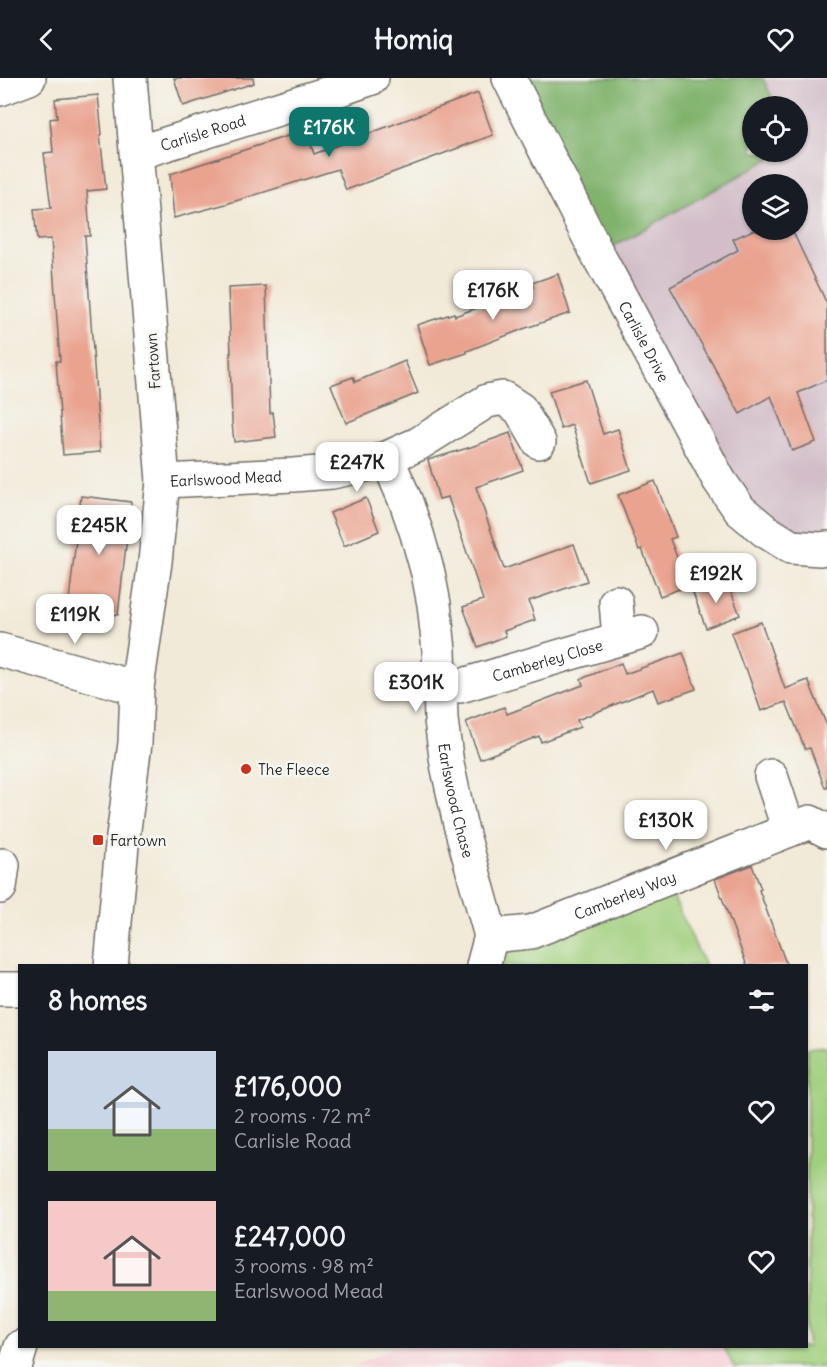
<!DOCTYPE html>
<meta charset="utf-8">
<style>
:root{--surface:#171b24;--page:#242831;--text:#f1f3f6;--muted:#9ea1a6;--accent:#0f766e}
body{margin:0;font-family:Delius,sans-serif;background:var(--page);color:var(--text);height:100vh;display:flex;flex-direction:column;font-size:22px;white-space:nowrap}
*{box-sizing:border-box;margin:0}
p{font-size:20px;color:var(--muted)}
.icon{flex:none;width:33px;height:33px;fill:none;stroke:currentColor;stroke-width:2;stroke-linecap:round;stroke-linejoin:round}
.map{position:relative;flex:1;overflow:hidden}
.drawer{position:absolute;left:18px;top:886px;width:790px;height:384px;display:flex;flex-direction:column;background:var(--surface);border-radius:0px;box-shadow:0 2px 4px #0004}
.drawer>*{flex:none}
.fabs{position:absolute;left:742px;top:18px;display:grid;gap:12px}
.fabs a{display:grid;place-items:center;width:66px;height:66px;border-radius:50%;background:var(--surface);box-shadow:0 2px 4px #0004;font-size:30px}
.price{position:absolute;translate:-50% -51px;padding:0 14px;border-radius:12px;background:#fff;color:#222;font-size:20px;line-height:39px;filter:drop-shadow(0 2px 3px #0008)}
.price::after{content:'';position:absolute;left:50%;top:36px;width:18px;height:14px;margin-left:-9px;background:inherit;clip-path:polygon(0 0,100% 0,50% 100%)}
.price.active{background:var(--accent);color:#fff}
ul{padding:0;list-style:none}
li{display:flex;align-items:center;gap:18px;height:150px;padding:0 30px}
li span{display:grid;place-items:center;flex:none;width:168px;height:120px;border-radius:0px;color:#555}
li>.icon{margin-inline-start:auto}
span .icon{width:72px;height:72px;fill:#fffc;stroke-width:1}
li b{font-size:26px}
h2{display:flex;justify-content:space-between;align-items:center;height:72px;padding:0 30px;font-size:26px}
header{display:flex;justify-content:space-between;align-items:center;height:78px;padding:0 30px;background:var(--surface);font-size:27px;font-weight:700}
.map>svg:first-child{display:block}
.built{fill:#f7cfd5}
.industrial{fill:#d2bdc8;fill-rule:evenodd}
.green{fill:#a0cf7d;stroke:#667d54;stroke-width:1.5}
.forest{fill:#80b26c;stroke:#566e4c;stroke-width:1.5}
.building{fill:#eaa38f}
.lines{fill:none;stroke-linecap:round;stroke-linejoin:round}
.minor-casing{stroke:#716e68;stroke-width:36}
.minor{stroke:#fff;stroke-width:33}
.poi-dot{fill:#c8321e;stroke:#f6f6f2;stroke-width:2}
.labels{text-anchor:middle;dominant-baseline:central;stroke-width:5;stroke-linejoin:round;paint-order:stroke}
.street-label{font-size:15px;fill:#2b2b2b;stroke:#f6f6f2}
.poi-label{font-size:15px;fill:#2b2b2b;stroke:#f6f6f2;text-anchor:start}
</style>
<header><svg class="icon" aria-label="back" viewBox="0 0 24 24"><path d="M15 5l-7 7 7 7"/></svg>Homiq<svg class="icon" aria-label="heart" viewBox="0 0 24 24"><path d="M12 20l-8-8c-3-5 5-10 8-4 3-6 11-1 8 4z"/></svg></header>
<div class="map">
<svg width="827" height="1289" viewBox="0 0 827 1289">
<rect width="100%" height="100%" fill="#f6f6f2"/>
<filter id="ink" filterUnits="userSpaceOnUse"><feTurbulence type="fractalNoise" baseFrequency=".0167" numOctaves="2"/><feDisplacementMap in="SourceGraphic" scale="12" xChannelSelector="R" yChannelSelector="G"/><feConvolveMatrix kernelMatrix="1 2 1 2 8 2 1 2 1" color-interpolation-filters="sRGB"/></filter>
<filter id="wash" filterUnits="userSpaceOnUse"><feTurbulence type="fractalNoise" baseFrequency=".008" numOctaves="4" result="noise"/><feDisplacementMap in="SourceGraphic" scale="24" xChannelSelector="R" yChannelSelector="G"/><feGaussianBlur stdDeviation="1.35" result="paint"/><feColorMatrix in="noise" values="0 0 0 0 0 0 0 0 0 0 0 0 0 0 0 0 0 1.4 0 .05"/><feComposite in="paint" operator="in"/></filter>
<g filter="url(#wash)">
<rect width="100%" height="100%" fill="#f2ead8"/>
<path class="built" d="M393,1269H724L734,1289H352Z"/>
<path class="industrial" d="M763,0H827V470L764,452L598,177L782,74H798V28H776ZM753,106H798V152H753Z"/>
<g class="green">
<path d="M665,801L705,888H483L491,858Z"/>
<path d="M827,969V1289H734L724,1269H807V971Z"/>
</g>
<path class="forest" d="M509,0H763L776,28H753V74H782L598,177Z"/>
<g id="blocks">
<g class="building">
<path d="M174,0H253L254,5L183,28Z"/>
<path d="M478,15L493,57L346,112L338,91L226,126L174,140L170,96L306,52L314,76Z"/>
<path d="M98,17L102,56L100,57L106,111L87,113L90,158H85L100,374L63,377L56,283H60L51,161L37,162L34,131L51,130L44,75L53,74L50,41L57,40L55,21Z"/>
<path d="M753,152H792L827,226V302L798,315L816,364L792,373L771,318L740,336L670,209L738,172L733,161Z"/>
<path d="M558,196L570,235L523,251L467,273V275L430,287L417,247L454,235L455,238L533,209L532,205Z"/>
<path d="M266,208L270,335L273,334L276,359L234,364L232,345L230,275H231L228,210Z"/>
<path d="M405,283L418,315L346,345L331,307L353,299L355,304Z"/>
<path d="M586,302L603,356L618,351L631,392L591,405L572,347L561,351L549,313Z"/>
<path d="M510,355L523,392L476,409L504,491L574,466L587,503L529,523L535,542L504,553L506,558L478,569L463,529L483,522L448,419L439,421L428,382L471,369Z"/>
<path d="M655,403L676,459L670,461L688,508L660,518L642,471L639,472L618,417Z"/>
<path d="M81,418L131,424L118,537L68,531Z"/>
<path d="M366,420L379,453L344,468L330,435Z"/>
<path d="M727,503L740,537L706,550L693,515Z"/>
<path d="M761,544L785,611L808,602L827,648V710H825L810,670L805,671L786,624L761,633L746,590L744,591L731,555Z"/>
<path d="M683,575L696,611L658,624L653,611L577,642L580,649L541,664L539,658L480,681L466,644L504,629L507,636L583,607L581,601L621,585L625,596Z"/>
<path d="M752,787L761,811L759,812L787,888H747L715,801Z"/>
</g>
</g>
</g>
<g filter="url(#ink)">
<use href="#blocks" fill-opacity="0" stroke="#716e68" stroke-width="1.5"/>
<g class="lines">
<defs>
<g id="minor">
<path id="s1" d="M509,0L598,177L719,402L740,432L764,452L791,469L820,471L827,470"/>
<path d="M0,11L29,0"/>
<path id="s2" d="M137,75L329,15L372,0"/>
<path id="s3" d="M387,380L406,424L417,456L428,495L434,526L439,572L441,642L447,686L460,746L491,858L483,888"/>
<path id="s4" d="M163,403L293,397L332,394L365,387L387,380L418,366L487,323L503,320L520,331L539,364"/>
<path d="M616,524L619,560"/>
<path d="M0,572L137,610"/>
<path id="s5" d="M440,602L460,608L642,554"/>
<path d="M771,698L789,752"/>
<path d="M0,809L3,787"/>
<path id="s6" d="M491,858L531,854L810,744L827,753"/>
<path d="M111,888L122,767L135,665L137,610L155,484L163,403L130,0"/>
<path d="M0,911H20"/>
<path d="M15,1289L21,1269"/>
</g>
</defs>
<use href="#minor" class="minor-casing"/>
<use href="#minor" class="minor"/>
</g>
</g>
<g class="poi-dot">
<circle cx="246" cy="691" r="6"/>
<rect x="92" y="756" width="12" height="12" rx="3"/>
</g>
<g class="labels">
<g class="street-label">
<text stroke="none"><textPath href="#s2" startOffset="69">Carlisle Road</textPath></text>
<text stroke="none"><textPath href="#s1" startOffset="296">Carlisle Drive</textPath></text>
<text transform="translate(153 283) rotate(-94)">Fartown</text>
<text stroke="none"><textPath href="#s4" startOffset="63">Earlswood Mead</textPath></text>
<text stroke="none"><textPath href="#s5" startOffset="112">Camberley Close</textPath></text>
<text stroke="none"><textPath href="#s3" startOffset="352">Earlswood Chase</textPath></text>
<text stroke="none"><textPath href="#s6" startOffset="141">Camberley Way</textPath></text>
</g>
<g class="poi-label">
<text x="258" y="691">The Fleece</text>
<text x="110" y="762">Fartown</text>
</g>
</g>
</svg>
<div class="fabs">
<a><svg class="icon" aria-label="locate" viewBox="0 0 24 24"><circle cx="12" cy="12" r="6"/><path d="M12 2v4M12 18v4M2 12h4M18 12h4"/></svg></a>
<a><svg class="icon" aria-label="layers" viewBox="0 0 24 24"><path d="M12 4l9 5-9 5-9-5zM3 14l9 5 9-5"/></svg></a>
</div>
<b class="price active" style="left:329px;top:80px">£176K</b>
<b class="price" style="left:493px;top:243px">£176K</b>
<b class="price" style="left:357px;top:415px">£247K</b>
<b class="price" style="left:99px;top:478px">£245K</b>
<b class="price" style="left:716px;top:526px">£192K</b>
<b class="price" style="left:75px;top:567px">£119K</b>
<b class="price" style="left:416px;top:635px">£301K</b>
<b class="price" style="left:666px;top:773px">£130K</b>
<section class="drawer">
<h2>8 homes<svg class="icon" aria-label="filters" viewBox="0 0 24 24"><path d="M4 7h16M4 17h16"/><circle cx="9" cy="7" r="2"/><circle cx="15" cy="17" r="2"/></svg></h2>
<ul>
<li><span style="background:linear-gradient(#c9d6e8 65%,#8fb573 0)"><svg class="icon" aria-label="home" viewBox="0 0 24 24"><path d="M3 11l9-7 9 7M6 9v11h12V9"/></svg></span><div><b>£176,000</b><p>2 rooms · 72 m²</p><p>Carlisle Road</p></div><svg class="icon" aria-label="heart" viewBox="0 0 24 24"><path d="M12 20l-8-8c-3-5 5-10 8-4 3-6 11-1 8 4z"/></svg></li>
<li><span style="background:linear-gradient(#f6c9c9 75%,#8fb573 0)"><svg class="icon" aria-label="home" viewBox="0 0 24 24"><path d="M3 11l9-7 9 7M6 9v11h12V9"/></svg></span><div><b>£247,000</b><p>3 rooms · 98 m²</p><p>Earlswood Mead</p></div><svg class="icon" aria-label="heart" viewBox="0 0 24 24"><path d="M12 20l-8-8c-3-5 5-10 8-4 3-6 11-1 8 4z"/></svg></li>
</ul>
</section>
</div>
